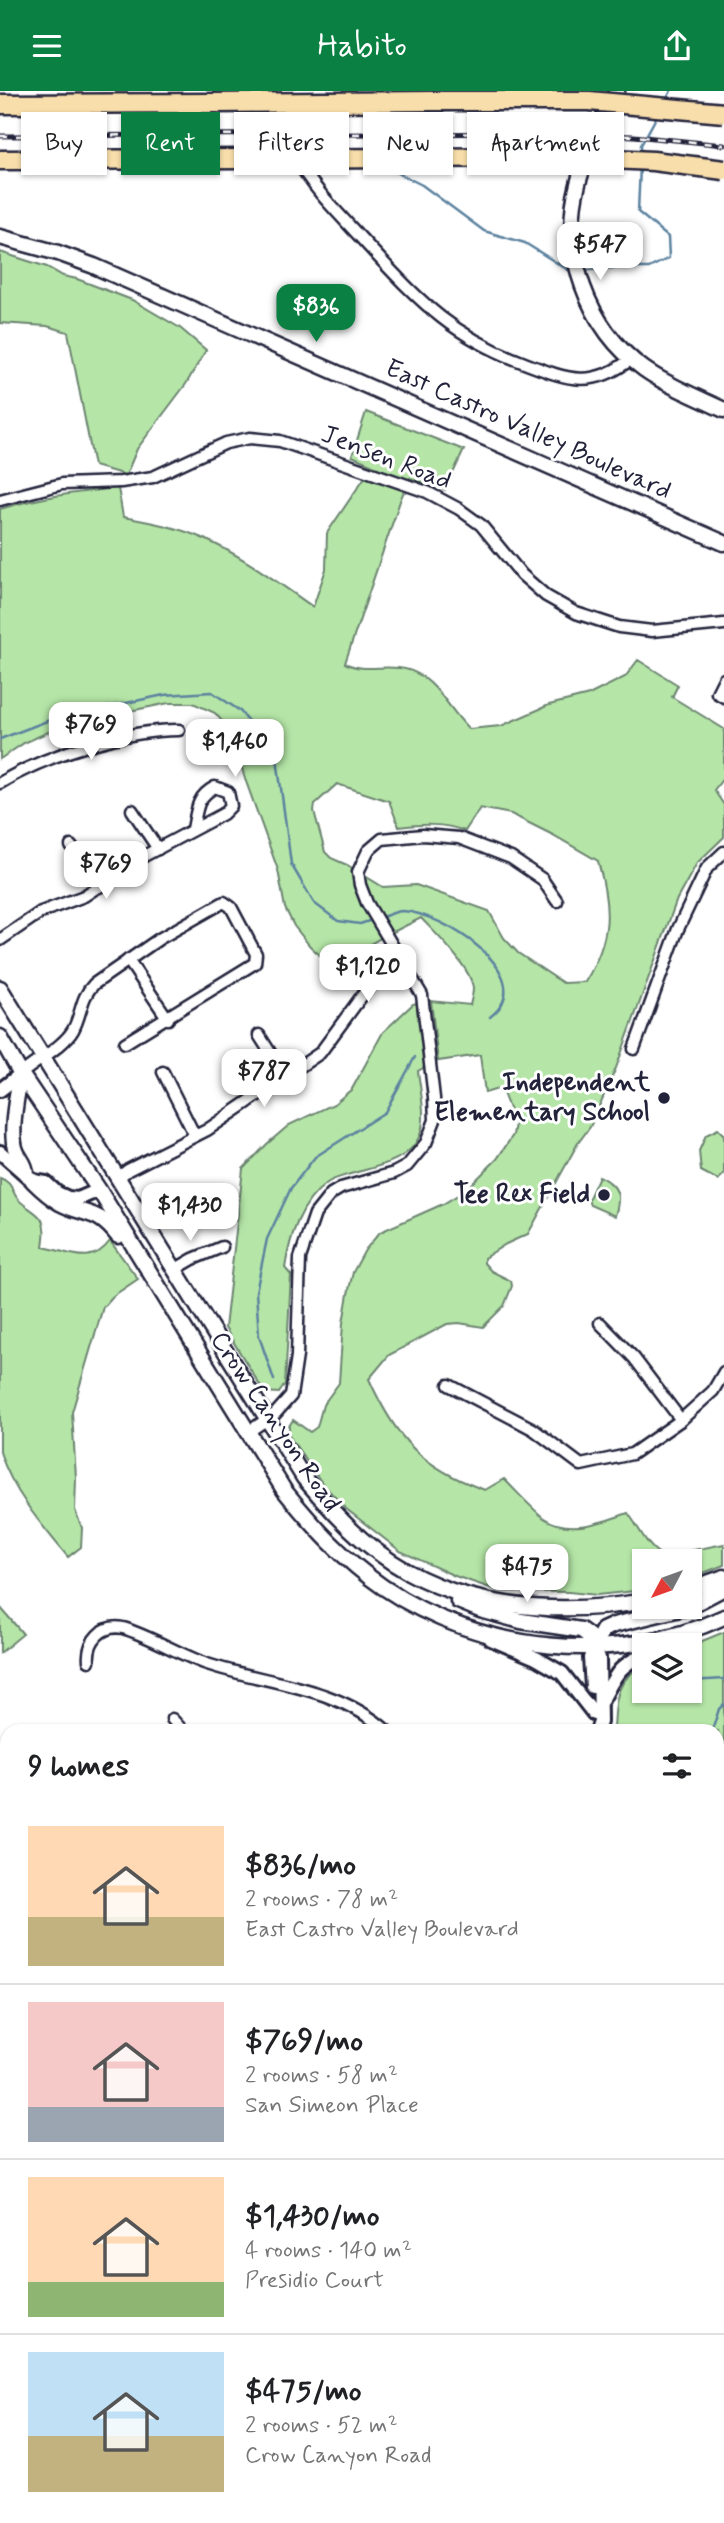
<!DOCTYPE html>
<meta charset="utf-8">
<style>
:root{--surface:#fff;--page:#f2f2f2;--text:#202124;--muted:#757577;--line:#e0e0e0;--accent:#0b8043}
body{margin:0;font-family:Mynerve,sans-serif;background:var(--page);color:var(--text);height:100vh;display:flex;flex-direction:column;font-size:26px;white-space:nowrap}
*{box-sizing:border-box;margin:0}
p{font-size:23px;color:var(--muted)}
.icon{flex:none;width:38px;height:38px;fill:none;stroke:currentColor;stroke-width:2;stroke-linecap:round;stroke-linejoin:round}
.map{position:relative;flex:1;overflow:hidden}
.side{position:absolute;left:0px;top:1633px;width:724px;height:800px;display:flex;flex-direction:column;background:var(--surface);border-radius:21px 21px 0 0;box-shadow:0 2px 5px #0004}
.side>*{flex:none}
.top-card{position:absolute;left:21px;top:21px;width:682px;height:63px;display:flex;gap:14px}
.needle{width:46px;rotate:229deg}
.fabs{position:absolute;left:632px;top:1458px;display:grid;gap:14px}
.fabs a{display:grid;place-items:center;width:70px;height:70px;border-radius:0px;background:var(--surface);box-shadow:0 2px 5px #0004;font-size:35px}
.price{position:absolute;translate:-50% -60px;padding:0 16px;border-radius:14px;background:#fff;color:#222;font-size:23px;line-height:46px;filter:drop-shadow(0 2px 4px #0008)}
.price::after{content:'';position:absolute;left:50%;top:42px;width:21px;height:16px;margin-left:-10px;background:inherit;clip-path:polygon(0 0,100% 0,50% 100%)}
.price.selected{background:var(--accent);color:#fff}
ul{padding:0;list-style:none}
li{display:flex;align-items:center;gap:21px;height:175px;padding:0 28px}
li+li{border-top:2px solid var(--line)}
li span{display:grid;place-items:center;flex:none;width:196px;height:140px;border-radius:0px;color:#555}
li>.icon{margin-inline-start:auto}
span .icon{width:84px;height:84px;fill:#fffc;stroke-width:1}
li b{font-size:30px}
h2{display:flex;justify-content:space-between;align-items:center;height:84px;padding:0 28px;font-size:30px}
.chip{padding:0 24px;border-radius:0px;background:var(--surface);box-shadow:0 2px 5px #0004;font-size:24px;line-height:63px}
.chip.selected{background:var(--accent);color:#fff}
header{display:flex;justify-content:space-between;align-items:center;height:91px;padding:0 28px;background:var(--accent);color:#fff;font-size:32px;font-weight:600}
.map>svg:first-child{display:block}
.green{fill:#b5e6a7;stroke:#6c8471;stroke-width:2;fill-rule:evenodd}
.water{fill:#81c2e2;stroke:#5b829f;stroke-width:2}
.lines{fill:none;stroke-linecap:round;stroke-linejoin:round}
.stream{stroke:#5b829f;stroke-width:2.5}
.minor-casing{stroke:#22223b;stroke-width:15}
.tertiary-casing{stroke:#22223b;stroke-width:18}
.secondary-casing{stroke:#22223b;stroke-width:19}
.motorway-casing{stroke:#22223b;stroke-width:23}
.minor{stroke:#fff;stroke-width:10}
.tertiary{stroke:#fff;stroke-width:12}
.secondary{stroke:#fff;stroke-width:14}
.motorway{stroke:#f8deab;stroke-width:18}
.rail-casing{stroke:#22223b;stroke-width:5}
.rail{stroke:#fff;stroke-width:2.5;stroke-dasharray:8;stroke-linecap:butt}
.motorway-bridge-casing{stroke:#22223b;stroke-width:23;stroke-linecap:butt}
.motorway-bridge{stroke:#f8deab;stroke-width:18}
.poi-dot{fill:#22223b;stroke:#fff;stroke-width:2.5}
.labels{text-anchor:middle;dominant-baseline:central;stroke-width:6;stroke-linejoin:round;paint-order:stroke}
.street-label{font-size:26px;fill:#22223b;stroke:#fff}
.poi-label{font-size:26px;font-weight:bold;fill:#22223b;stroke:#fff;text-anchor:end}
</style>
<header><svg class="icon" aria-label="menu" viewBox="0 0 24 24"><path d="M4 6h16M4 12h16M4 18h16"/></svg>Habito<svg class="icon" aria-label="share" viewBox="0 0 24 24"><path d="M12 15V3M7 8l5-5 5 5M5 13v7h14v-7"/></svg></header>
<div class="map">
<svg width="724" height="2432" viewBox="0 0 724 2432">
<rect width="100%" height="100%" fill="#fff"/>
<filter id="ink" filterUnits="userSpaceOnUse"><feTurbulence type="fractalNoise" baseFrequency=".0143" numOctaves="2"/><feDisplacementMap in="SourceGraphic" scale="14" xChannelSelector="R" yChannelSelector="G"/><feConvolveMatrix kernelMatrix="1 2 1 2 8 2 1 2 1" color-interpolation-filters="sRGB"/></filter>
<g filter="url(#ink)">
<g class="green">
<path d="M0,161L47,176L63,185L77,188L132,209L180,237L206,259L186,293L137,358L126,384L94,375L68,241L47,235L0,232Z"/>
<path d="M366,321L464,359L445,399L410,387L401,407L345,572C364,582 385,573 405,578C434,584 449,619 469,638L501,635L549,614L589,604L625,586L638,569L678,594L672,606L724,638V686L714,699L724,714V746L697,772L677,808L616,977L590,1036L578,1052L528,1143L506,1153L484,1167V1172L491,1180L511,1190L512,1195L504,1215L483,1236L459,1232L447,1233L389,1264L369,1288C396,1348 422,1377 485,1399L504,1388C517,1401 530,1416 544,1427C569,1444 603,1431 628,1422C639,1436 648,1459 664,1465L724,1453V1474L690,1487V1470H644V1499L597,1504L569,1501L499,1500L455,1485L400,1460L345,1417L322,1392L289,1345V1335L293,1329L310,1341L317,1336L323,1314L339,1292L343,1232L348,1203L353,1181L365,1159L380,1141L443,1113L466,1099L497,1068L513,1044L515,1033L501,997L485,1002L480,964L438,970L431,910L470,914C471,910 473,903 473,898C472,877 435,842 421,827L379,848L332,876L310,855L294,835L285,817L278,779L244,685L234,644L215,622L193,612H169L66,633L24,652L0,668V418C39,406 78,401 118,397L123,426C150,431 177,436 202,447C242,464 277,491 313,516L326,478L327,442L373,374L352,365ZM337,693L389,710L399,736C422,733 443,732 465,740L480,717L511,723L553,744L598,770C611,818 612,847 585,891L563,892L518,862L504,847L489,820L416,794L383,796L347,774L331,767L325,761L314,720L315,713Z"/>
<path d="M418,912L425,976L418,980C420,999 427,1026 420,1044C409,1072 372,1076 347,1084C341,1086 332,1088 327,1092C300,1112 290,1145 285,1177L291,1184L285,1293L279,1302L264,1301L225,1237L243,1078L267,1053L289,1034L334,1013L352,998L383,941L413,913Z"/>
<path d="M718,1038L724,1044V1083L718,1089L701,1080L699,1060L706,1044Z"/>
<path d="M599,1085C620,1095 621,1105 615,1125L590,1114L588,1109Z"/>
<path d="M0,1087C12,1091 11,1098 17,1107C24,1116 37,1120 42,1129C46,1138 44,1147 43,1156C71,1161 91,1176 110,1150L138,1188L113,1205L103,1216L72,1321L76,1387L75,1419L82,1437L81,1456L68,1466C43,1436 12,1400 0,1361Z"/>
<path d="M0,1516L23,1543L0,1562Z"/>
<path d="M724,1541V2020L718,2028V1640H614C615,1611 615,1588 644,1574V1600H690V1555Z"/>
<path d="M7,2063V2114L0,2112V2073Z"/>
<path d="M0,2130L7,2132V2263L0,2266Z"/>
<path d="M326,2426H416L421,2432H322Z"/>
</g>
<path class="water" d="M84,2426H192L191,2432L75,2431Z"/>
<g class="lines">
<g class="stream">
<path d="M665,11L671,0"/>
<path d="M312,20L335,51L351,59"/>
<path d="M641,61V54L658,23"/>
<path d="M382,74L422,94L484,140L525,152L573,182"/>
<path d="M583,180L605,177H649L669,167L668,146L638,121L640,75"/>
<path d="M0,648L55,627L164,604L212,601L240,620L277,667L291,773L314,812L338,830L360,833L375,828"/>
<path d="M381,826C387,825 396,820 402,820C441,821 544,885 490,926"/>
<path d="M274,1289L259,1245L256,1201L267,1148L291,1097L315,1066L385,1021L415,966"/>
<path d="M690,1590L724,1588"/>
<path d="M712,1640L719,1618L724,1613"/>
<path d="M0,2396L7,2390"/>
</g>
<defs>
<g id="minor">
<path d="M256,0C276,36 295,71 321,103C337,122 355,140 371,158C423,214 454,246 527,273C569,289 593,298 631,268"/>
<path d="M0,409L62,393L121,391L153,386L226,352L250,347L280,350L427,401L459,418L481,434L522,484L546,505L576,522L619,536L652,540L724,533"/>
<path d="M724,588L717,602L724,606"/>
<path d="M0,692C46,664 125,639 179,639"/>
<path d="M132,719L158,758"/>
<path d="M71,755L99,796"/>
<path d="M0,849L41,821L84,805L144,765L223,723L231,715L228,701L215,696C196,706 197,719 193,738"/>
<path d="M128,869L168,928"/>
<path d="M370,874L377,877L379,884L376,890L367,898L360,883L364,877Z"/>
<path d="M259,944L285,985"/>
<path d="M634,958L678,838L707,777L724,761"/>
<path d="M163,981L195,1045"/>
<path d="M21,983C36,970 64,955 73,939C82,923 80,907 94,893L159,848L224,811L231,816L256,863L255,872L125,952"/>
<path d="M118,1087L128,1079L207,1039L320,962L367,898"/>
<path d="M174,1179L193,1168L222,1156"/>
<path d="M600,1232L634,1267L681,1329"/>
<path d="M449,1294L533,1338L581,1374L632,1363L681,1329L713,1300L724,1281"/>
<path d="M248,1341L275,1323L291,1305L297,1265L300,1167L315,1123L331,1103L341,1097L394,1082L407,1075L426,1052L435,1029L434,1007L422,904L367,812L360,794L358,781L368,760L382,748L423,744L459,747L511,767L542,788L557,810"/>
<path d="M89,1570C87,1550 102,1533 123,1537C152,1546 178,1563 207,1573C267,1593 337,1595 387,1640"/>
<path d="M172,1628L183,1640"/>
<path d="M0,2058L7,2047"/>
<path d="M0,2119L7,2121"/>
<path d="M718,2244L724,2254"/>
<path d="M718,2379L724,2375"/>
<path d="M444,2426L449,2432"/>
<path d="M638,2432L648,2426"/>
</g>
<g id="tertiary">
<path d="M0,999L21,983"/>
<path d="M0,1061L33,1090L46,1092L57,1102L68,1107L78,1108L99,1099"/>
<path d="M491,1548L536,1567L562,1582L594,1623"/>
<path d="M594,1556L599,1567L600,1631L597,1640"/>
<path d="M592,1596L590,1567L594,1556"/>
<path d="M602,1609C615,1586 617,1575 644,1564"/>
<path d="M718,2066L724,2074"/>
<path d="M0,2277L7,2273"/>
</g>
<g id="secondary">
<path d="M617,0C603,30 586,61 578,93C560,160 587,237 644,278C668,295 697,306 724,319"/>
<path d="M0,146L58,162L94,175L724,452"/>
<path d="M0,897L304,1387C327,1414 350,1441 379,1462C453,1518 556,1526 644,1510"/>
<path d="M0,946L21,983L99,1099L284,1399C314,1436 344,1469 383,1496C480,1562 617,1576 724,1526"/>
<path d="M21,983C17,1002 10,1038 15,1057C18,1068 26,1071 26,1083"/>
<path d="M33,1090C41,1098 50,1106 60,1112C87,1126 96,1117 118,1145"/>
<path d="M690,1498L724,1486"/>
<path d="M458,1510L480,1519L521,1530L581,1539L589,1545L594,1556"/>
<path d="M690,1515L724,1497"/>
<path d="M594,1556L603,1539L614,1534L688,1516"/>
</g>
<g id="motorway">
<path d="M432,10H589"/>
<path d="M0,13L213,12"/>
<path d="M0,69L246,68"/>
</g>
</defs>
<use href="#minor" class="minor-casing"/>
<use href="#tertiary" class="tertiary-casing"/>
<use href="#secondary" class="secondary-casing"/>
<use href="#motorway" class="motorway-casing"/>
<use href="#minor" class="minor"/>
<use href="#tertiary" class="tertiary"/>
<use href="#secondary" class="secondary"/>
<use href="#motorway" class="motorway"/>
<defs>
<path id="rail" d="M0,45L550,42L634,45L724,54"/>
</defs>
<use href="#rail" class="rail-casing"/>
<use href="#rail" class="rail"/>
<defs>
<g id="motorway-bridge">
<path d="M589,10L724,22"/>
<path d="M213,12L432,10"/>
<path d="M246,68L570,66L653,70L724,79"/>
</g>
</defs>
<use href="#motorway-bridge" class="motorway-bridge-casing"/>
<use href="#motorway-bridge" class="motorway-bridge"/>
</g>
</g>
<g class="poi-dot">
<circle cx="664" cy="1007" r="7"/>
<circle cx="604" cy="1104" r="7"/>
</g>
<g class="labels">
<g class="street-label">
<text transform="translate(528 339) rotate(24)">East Castro Valley Boulevard</text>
<text transform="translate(386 367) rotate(21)">Jensen Road</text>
<text transform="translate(275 1331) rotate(56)">Crow Canyon Road</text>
</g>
<g class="poi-label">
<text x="650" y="992">Independent<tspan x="650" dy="30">Elementary School</tspan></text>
<text x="590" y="1104">Tee Rex Field</text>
</g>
</g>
</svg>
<div class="fabs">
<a><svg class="needle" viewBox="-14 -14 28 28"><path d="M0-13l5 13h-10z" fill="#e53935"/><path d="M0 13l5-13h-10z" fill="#757577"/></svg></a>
<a><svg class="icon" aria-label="layers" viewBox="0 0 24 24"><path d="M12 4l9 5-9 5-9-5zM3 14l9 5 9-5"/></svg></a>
</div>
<b class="price" style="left:600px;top:191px">$547</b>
<b class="price selected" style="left:316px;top:253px">$836</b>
<b class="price" style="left:91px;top:671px">$769</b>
<b class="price" style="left:235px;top:688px">$1,460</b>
<b class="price" style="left:106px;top:810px">$769</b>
<b class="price" style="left:368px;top:913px">$1,120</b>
<b class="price" style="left:264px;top:1018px">$787</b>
<b class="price" style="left:190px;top:1152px">$1,430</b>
<b class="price" style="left:527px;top:1513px">$475</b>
<div class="top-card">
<a class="chip">Buy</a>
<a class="chip selected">Rent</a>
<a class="chip">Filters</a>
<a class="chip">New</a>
<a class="chip">Apartment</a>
</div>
<section class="side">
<h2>9 homes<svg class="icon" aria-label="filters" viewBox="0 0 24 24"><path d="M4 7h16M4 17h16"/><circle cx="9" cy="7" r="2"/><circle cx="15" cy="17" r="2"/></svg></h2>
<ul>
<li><span style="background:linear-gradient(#ffd9b3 65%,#c2b280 0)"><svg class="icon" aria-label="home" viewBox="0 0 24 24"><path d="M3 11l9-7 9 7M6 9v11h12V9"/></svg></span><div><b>$836/mo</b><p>2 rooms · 78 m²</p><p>East Castro Valley Boulevard</p></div></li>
<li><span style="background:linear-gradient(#f6c9c9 75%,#9aa5b1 0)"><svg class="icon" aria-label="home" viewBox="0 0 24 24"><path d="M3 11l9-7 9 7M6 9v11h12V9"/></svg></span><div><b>$769/mo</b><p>2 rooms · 58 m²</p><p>San Simeon Place</p></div></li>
<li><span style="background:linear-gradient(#ffd9b3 75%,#8fb573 0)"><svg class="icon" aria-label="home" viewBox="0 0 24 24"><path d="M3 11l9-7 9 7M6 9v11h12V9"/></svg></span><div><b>$1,430/mo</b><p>4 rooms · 140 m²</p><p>Presidio Court</p></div></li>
<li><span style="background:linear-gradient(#bfe0f5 60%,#c2b280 0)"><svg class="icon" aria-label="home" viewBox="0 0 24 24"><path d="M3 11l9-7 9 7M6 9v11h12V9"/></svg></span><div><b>$475/mo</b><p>2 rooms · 52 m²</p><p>Crow Canyon Road</p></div></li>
</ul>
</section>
</div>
